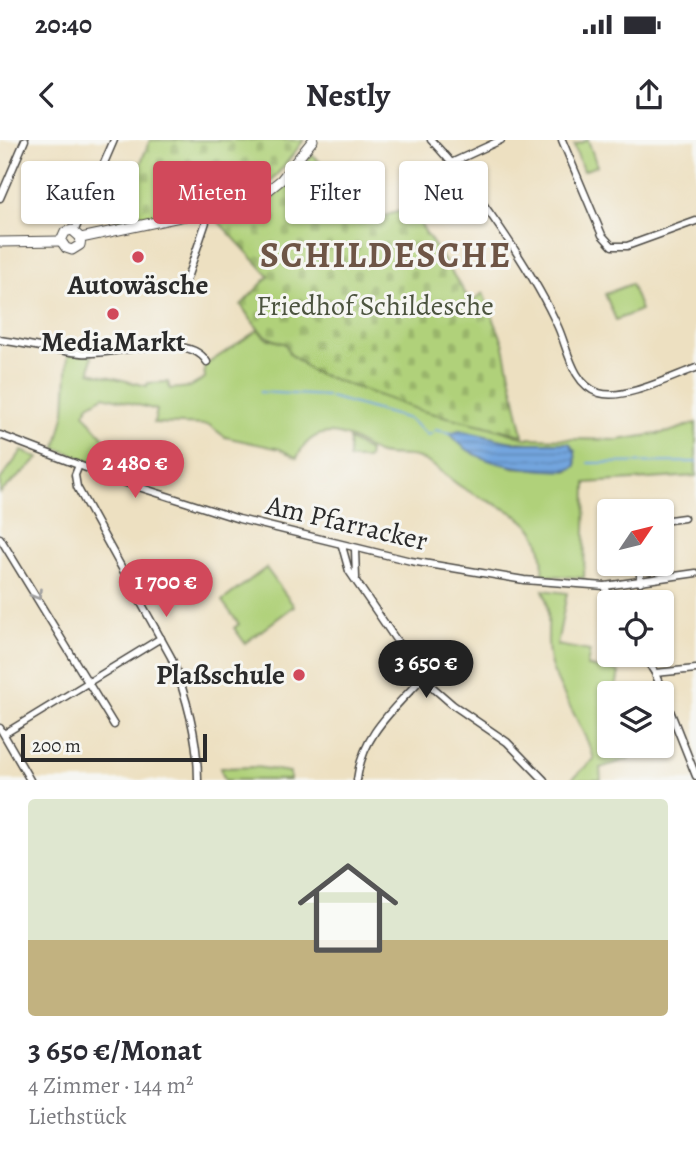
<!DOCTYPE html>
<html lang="de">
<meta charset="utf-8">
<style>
:root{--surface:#fff;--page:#f2f2f3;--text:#2b2b33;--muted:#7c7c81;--line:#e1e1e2;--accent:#d1495b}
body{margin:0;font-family:Alegreya,serif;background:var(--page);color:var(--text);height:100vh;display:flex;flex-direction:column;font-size:26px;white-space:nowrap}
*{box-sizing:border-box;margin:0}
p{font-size:23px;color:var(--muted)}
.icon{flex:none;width:38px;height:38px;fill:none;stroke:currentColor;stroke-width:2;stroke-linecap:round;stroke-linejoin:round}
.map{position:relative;height:640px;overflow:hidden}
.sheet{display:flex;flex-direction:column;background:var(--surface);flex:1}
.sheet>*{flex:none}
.hud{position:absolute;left:21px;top:21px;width:654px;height:63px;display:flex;gap:14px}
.needle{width:46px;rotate:55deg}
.fabs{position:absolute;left:597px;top:359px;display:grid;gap:14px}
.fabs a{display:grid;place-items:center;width:77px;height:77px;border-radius:7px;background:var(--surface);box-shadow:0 2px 5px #0004;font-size:35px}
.scale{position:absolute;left:21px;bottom:18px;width:186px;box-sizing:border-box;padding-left:7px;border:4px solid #2b2b2b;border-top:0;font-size:19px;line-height:24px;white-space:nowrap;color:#2b2b2b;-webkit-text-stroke:5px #f6f6f2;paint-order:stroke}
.price{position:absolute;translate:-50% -60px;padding:0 16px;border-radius:24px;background:var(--accent);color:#fff;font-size:23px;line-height:46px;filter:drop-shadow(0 2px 4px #0008)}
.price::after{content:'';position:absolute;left:50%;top:42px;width:21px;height:16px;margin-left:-10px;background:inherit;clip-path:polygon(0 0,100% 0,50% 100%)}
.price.active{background:#222;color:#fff}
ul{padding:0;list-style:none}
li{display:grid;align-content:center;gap:14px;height:371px;padding:0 28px}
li+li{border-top:2px solid var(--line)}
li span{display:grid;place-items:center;height:217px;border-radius:7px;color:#555}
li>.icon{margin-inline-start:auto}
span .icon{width:126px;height:126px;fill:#fffc;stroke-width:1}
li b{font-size:30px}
.tag{padding:0 24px;border-radius:7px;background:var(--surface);box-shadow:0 2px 5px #0004;font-size:24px;line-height:63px}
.tag.active{background:var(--accent);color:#fff}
.status{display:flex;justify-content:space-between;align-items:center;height:49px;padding:0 35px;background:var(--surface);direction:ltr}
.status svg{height:19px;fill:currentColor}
header{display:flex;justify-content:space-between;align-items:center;height:91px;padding:0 28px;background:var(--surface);font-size:32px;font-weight:700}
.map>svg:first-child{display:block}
.green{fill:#b0d17a;stroke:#6e7e52;stroke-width:2;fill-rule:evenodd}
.cemetery{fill:url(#cemetery-stones);stroke:#6e7e52;stroke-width:2}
.water{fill:url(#water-rules);stroke:#4f6885;stroke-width:2}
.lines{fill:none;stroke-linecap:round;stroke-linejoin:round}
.stream{stroke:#73a6df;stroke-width:2}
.street-casing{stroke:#484642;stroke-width:9}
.secondary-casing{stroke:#484642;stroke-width:11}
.street{stroke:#fff;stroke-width:6}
.secondary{stroke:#fff;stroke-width:9}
.oneway{stroke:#a0a0a0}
.poi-dot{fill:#d1495b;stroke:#f6f6f2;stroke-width:2.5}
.labels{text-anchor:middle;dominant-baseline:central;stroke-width:6;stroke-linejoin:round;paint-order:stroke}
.poi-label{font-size:28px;font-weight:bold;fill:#2b2b2b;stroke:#f6f6f2}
.park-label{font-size:28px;fill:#4c543f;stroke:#f6f6f2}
.street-label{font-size:28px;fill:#2b2b2b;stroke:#f6f6f2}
.district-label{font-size:35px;font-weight:bold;letter-spacing:2px;fill:#6e5546;stroke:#f6f6f2}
</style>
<div class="status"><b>20:40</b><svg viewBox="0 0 49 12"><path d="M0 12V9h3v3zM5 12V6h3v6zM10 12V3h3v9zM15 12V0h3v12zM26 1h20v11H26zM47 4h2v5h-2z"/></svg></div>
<header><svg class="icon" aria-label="back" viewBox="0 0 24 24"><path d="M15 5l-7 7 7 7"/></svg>Nestly<svg class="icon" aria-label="share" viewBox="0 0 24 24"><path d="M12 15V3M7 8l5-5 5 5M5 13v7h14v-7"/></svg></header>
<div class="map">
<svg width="696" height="640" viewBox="0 0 696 640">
<defs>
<pattern id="cemetery-stones" width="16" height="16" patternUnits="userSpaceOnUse" patternTransform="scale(1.75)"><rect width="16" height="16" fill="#b0d17a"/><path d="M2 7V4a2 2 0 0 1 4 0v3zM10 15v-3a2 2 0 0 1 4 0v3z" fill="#98b46a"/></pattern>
<pattern id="water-rules" width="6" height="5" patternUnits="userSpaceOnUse" patternTransform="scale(1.75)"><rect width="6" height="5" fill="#73a6df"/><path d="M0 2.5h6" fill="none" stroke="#5f87b5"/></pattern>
</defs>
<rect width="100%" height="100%" fill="#f6f6f2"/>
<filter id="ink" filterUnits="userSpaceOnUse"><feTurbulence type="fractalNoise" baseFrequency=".0143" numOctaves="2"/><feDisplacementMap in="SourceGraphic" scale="14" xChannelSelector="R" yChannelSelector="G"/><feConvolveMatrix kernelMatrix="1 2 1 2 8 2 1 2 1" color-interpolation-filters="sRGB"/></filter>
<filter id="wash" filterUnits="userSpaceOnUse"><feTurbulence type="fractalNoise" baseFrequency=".00686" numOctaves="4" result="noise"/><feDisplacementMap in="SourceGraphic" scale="28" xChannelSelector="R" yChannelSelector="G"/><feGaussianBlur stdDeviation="1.57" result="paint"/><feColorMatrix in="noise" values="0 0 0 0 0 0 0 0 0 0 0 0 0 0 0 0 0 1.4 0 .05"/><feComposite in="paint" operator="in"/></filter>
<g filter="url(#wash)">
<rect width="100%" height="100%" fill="#ede0c1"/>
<g class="green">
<path d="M588,0L597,26L583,31L574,5Z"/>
<path d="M631,144L641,170L616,180L605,154Z"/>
<path d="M258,190L266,198L286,204L289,213L313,232L525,298L618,300L669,292L696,283V336L586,343L584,438L543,435C543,420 542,401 532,389C514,368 485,362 463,348C448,339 436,324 419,318C406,313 389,318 377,313C361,305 349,293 328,293C313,294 303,305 297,318L280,309L225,297L209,285L154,283L157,270L104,256L89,265L84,273L108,304L100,325L56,308L65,272L68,214L92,215L90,232L147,246L148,243L168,242L170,249L190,247L205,238L204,226ZM504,301L554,305L569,331L509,327Z"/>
<path d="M349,300L369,311L368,319H349Z"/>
<path d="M22,311L39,318L0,353V340Z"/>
<path d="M266,428L294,466L245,503L234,488L239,484L222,461Z"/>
<path d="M543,450L567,453L557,505L590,511L587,526L619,532L615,553H609V606H634L629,619L600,628L601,640H571L594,619C584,586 562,558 551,525C543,500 554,474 543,450Z"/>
<path d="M256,627L290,632V640H225L220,628Z"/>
</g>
<g class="cemetery">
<path d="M150,0H304C292,15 281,33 266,45C235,70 156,78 115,86Z"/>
<path d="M312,15C336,35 350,53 360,83L414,67L417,79L471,162L483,153L503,202L523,295L422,271L313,232L289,213L286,204C260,197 256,187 241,165L269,136L216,79C265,71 281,53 312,15Z"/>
</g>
<path class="water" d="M459,290L516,303H569L575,311L576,326C568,333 555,330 545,330C510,327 472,323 450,293Z"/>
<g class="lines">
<g class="stream">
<path d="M260,252L327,256"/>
<path d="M330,257L409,279L428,295L432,293"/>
<path d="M435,290L451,293"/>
<path d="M588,323L696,322"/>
</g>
</g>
</g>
<g filter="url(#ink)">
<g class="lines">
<defs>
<g id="street">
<path d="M431,0C473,44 533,131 558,187C568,209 572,244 599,253C623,261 671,237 696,228"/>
<path d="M562,0L602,95L612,106H627L696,81"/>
<path d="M451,23L501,0"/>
<path d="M0,58L25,0"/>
<path d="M75,90L114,0"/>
<path d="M185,144L209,73"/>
<path d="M0,200C27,204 55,211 81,213C113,216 188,190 207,222"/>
<path d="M0,295L123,342L239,379L411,421L524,440L605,446L696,433"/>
<path d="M79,325L75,335L77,347L171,517C187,557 198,597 198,640"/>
<path d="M662,381L684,378"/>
<path d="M0,398L114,585"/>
<path d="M342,406L349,431L422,538L453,565L507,602L544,640"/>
<path d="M355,409L356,438"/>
<path d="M640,424V442"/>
<path d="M605,446L611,462"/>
<path d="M643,514L655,533L696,636"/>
<path d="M655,533L696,529"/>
<path d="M0,588L30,640"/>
<path d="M4,594L161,498"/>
<path d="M357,640C362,595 393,570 422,538"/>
</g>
<g id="secondary">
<path d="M81,98L255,61L281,40L313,0"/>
<path d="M61,101L66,108L72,110L80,105L81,98"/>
<path d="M61,101L65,92L72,90L81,98"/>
<path d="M0,102L61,101"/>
</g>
</defs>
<use href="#street" class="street-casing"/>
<use href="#secondary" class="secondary-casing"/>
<use href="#street" class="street"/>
<use href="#secondary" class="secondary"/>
</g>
<defs><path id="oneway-chevron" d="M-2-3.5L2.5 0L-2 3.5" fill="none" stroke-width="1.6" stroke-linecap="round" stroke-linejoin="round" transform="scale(1.75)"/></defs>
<use class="oneway" href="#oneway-chevron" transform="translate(37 455) rotate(59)"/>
</g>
<g class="poi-dot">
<circle cx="138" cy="117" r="7"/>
<circle cx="113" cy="174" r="7"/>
<circle cx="299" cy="535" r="7"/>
</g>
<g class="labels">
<g class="poi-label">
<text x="138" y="145">Autowäsche</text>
<text x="113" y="202">MediaMarkt</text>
<text x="285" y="535" text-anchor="end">Plaßschule</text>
</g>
<g class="park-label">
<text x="375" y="166">Friedhof Schildesche</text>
</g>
<g class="street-label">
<text transform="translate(347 383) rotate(13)">Am Pfarracker</text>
</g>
<g class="district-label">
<text x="386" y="115">SCHILDESCHE</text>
</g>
</g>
</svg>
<div class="fabs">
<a><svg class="needle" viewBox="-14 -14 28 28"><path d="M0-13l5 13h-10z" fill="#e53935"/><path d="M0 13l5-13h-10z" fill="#7c7c81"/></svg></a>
<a><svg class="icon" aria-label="locate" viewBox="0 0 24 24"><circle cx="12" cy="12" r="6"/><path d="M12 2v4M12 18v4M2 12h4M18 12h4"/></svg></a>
<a><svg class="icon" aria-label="layers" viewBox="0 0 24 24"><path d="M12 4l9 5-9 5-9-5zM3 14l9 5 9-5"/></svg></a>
</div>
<div class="scale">200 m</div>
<b class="price" style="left:135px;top:360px">2 480 €</b>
<b class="price" style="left:166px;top:479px">1 700 €</b>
<b class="price active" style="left:426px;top:560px">3 650 €</b>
<div class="hud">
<a class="tag">Kaufen</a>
<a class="tag active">Mieten</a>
<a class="tag">Filter</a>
<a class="tag">Neu</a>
</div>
</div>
<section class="sheet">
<ul>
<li><span style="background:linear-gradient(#dfe7d0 65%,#c2b280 0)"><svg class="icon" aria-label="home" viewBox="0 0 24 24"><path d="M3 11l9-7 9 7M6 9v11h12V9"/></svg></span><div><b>3 650 €/Monat</b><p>4 Zimmer · 144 m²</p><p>Liethstück</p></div></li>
</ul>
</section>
